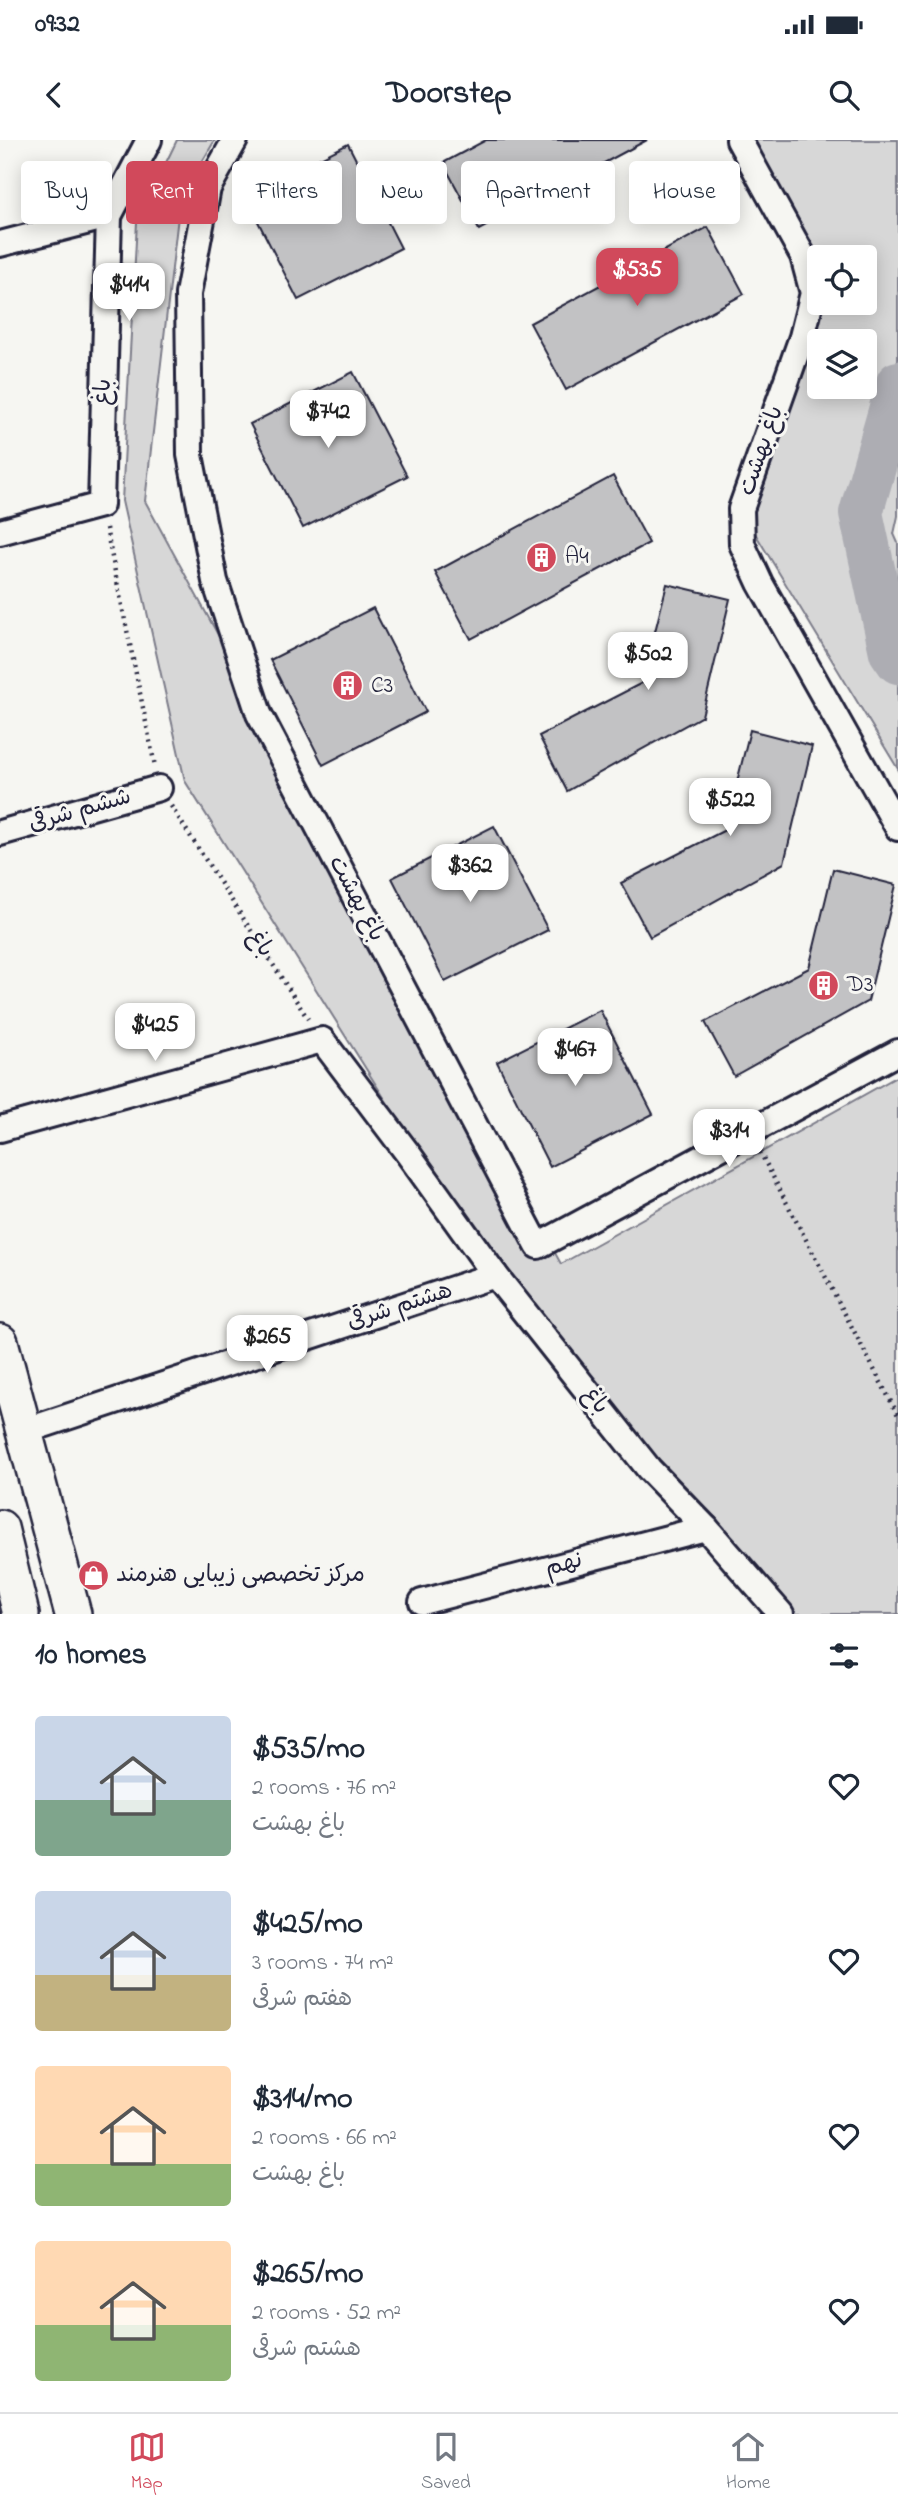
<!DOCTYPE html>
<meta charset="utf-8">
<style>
:root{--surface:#fff;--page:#f2f2f3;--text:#1f2937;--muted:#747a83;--line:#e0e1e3;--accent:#d1495b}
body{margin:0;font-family:"Indie Flower","Playpen Sans Arabic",sans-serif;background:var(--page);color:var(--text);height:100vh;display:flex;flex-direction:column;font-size:26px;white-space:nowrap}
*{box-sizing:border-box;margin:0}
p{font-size:23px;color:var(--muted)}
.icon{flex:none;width:38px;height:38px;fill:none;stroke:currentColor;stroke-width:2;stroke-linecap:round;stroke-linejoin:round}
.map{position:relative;height:1474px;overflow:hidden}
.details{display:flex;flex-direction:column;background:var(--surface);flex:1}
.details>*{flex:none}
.hud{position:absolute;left:21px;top:21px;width:858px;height:63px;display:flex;gap:14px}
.controls{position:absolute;left:807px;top:105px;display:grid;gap:14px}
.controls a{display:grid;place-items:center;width:70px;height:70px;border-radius:7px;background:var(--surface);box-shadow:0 4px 18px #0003;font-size:35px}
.price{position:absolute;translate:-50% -60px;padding:0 16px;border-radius:14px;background:#fff;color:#222;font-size:23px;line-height:46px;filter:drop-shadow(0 2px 4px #0008)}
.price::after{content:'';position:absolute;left:50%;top:42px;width:21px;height:16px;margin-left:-10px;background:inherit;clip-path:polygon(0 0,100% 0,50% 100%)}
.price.selected{background:var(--accent);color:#fff}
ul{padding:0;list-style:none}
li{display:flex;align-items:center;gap:21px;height:175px;padding:0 35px}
li span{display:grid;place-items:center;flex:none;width:196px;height:140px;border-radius:7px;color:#555}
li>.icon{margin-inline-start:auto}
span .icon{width:84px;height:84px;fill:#fffc;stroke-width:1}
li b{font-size:30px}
h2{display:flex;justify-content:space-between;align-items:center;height:84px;padding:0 35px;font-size:30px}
.chip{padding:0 24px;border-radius:7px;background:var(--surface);box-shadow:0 4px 18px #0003;font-size:24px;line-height:63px}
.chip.selected{background:var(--accent);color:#fff}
.status{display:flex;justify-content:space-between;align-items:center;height:49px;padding:0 35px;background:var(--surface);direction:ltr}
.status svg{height:19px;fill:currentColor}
header{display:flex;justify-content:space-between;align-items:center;height:91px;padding:0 35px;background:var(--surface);font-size:32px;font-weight:700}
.dock{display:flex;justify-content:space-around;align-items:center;height:98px;border-top:2px solid var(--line);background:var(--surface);font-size:19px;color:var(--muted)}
.dock a{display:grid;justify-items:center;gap:4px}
.dock .selected{color:var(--accent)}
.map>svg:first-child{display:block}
.green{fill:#d7d7d7;stroke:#7c7c89;stroke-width:2;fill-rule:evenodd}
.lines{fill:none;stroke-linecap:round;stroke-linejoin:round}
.river{stroke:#adadb3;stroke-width:44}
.building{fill:#c2c2c4;stroke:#22223b;stroke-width:2}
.minor-casing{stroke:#22223b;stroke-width:30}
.secondary-casing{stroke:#22223b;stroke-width:40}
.path{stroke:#22223b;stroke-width:4.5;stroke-dasharray:2 5;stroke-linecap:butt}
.minor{stroke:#f6f6f2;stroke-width:24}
.secondary{stroke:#f6f6f2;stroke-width:35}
.labels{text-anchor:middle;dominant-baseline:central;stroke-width:6;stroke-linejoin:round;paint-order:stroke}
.street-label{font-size:23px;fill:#22223b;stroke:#f6f6f2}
.poi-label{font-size:23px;fill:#22223b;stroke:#f6f6f2;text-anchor:start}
</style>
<div class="status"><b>09:32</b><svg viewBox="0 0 49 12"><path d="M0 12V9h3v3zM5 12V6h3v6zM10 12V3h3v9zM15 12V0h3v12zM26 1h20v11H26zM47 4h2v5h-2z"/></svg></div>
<header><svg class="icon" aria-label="back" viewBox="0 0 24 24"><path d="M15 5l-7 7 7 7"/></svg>Doorstep<svg class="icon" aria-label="search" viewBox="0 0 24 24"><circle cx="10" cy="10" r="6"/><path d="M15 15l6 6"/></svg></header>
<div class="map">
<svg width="898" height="1474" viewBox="0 0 898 1474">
<rect width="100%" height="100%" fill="#f6f6f2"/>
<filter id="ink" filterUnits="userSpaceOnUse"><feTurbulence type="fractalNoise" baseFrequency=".0143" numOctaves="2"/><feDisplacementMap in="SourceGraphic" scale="14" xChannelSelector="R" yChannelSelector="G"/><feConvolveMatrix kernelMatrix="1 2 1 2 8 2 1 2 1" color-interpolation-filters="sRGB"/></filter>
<g filter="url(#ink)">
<g class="green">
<path d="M177,0H215L180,59L145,361L561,1124L898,936V1474H788L669,1340L484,1110L422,1018L185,641L122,361L137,82Z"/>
<path d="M754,0H898V376L894,394L898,403V629L750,385L820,163H864V117H819V123ZM819,201H864V247H819Z"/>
</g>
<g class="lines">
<path class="river" d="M898,243L861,373L891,512L898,522"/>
</g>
<g class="building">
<path d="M486,0H647L479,90L443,23Z"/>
<path d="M348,4L401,108L298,160L245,56Z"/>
<path d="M708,87L744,154L566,250L530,183Z"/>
<path d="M353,232L407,336L303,388L250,284Z"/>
<path d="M613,336L649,403L471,499L435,432Z"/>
<path d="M667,444L730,459L702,576L567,651L539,596L642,543Z"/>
<path d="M373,468L426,572L323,625L270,520Z"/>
<path d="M750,590L812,606L784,723L650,797L621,743L725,690Z"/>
<path d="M494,686L548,790L445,842L392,738Z"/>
<path d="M833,729L896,745L868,861L734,936L705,882L809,828Z"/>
<path d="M600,870L653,974L550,1027L497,922Z"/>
</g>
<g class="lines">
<defs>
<g id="minor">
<path d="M235,0L208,48L188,154L190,315L215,441L259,574L538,1106L898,912"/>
<path d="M739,0L803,116L813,153L802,197L741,369L742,404L760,443L898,688"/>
<path d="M0,104L109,76"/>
<path d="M0,392L101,365L109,76L149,0"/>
<path d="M0,693L159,648"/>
<path d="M0,989L322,900L409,1015L495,1135L649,1329L706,1388L781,1474"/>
<path d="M25,1291L495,1135"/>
<path d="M422,1462L706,1388"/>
</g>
<g id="secondary">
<path d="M0,1202L73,1474"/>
<path d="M0,1388L21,1474"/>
</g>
</defs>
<use href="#minor" class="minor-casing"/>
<use href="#secondary" class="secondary-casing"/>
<g class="path">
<path d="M106,388L155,626"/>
<path d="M171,666L308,879"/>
<path d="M760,1012L898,1275"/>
</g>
<use href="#minor" class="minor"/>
<use href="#secondary" class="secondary"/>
</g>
</g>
<defs>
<symbol id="building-disc" viewBox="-11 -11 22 22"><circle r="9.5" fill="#d1495b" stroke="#f6f6f2"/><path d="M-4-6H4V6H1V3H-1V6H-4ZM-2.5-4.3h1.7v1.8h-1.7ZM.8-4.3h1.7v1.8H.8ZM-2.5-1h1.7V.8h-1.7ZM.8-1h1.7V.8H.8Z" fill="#fff"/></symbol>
<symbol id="shop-disc" viewBox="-11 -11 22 22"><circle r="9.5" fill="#d1495b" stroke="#f6f6f2"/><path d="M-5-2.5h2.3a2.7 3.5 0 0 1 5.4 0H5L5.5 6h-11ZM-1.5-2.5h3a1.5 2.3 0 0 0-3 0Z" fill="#fff"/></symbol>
</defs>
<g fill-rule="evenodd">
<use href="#building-disc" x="524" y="400" width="35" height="35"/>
<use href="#building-disc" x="330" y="528" width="35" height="35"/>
<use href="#building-disc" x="806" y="828" width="35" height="35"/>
<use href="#shop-disc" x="76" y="1418" width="35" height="35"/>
</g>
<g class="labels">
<g class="street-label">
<text transform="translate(104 252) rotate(-88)">باغ</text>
<text transform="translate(762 311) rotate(-71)">باغ بهشت</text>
<text transform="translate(80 671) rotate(-16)">ششم شرقی</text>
<text transform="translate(356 759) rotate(62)">باغ بهشت</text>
<text transform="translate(260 804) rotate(57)">باغ</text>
<text transform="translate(400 1167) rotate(-18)">هشتم شرقی</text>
<text transform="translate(595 1261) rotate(52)">باغ</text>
<text transform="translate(564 1425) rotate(-15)">نهم</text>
</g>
<g class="poi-label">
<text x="565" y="417">A4</text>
<text x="371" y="546">C3</text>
<text x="847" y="845">D3</text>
<text x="116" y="1435">مرکز تخصصی زیبایی هنرمند</text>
</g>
</g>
</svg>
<div class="controls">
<a><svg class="icon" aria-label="locate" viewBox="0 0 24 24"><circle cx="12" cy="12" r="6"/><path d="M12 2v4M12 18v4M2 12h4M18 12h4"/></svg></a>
<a><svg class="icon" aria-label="layers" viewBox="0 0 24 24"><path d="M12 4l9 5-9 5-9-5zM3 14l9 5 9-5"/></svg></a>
</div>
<b class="price selected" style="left:637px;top:168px">$535</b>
<b class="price" style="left:129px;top:183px">$414</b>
<b class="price" style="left:328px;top:310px">$742</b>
<b class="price" style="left:648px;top:552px">$502</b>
<b class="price" style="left:730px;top:698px">$522</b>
<b class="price" style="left:470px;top:764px">$362</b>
<b class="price" style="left:155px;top:923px">$425</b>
<b class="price" style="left:575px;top:948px">$467</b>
<b class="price" style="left:729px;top:1029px">$314</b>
<b class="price" style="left:267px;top:1235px">$265</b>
<div class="hud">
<a class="chip">Buy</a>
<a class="chip selected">Rent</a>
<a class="chip">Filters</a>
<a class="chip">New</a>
<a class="chip">Apartment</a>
<a class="chip">House</a>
</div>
</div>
<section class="details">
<h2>10 homes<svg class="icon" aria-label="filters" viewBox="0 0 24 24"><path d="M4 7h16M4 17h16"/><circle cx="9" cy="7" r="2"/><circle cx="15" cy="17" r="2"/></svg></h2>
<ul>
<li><span style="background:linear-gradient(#c9d6e8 60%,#7fa58c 0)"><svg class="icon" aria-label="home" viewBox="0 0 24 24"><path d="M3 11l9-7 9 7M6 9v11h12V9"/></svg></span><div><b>$535/mo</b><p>2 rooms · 76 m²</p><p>باغ بهشت</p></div><svg class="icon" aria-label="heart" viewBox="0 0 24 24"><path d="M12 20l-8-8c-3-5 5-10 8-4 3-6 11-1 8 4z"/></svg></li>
<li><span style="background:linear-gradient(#c9d6e8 60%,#c2b280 0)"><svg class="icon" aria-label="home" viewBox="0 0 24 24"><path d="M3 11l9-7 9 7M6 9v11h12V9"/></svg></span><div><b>$425/mo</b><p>3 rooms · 74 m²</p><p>هفتم شرقی</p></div><svg class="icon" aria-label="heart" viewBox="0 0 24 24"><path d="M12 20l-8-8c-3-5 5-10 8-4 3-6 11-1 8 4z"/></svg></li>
<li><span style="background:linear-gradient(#ffd9b3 70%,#8fb573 0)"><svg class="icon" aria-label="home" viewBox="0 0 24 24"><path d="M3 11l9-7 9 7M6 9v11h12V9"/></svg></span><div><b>$314/mo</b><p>2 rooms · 66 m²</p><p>باغ بهشت</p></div><svg class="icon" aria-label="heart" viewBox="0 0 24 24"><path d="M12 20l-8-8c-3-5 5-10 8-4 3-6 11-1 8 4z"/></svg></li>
<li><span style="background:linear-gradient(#ffd9b3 60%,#8fb573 0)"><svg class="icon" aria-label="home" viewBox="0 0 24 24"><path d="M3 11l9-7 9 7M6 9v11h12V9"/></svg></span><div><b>$265/mo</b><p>2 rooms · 52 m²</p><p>هشتم شرقی</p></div><svg class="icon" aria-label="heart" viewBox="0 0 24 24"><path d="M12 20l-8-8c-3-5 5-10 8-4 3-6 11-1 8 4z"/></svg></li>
</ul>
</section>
<nav class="dock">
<a class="selected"><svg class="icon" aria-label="map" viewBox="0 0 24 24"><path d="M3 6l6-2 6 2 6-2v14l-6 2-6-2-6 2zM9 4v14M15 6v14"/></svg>Map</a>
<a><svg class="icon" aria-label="saved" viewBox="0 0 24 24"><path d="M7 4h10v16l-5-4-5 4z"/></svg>Saved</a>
<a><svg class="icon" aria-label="home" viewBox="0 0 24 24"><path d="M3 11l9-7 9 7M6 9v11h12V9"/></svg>Home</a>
</nav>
